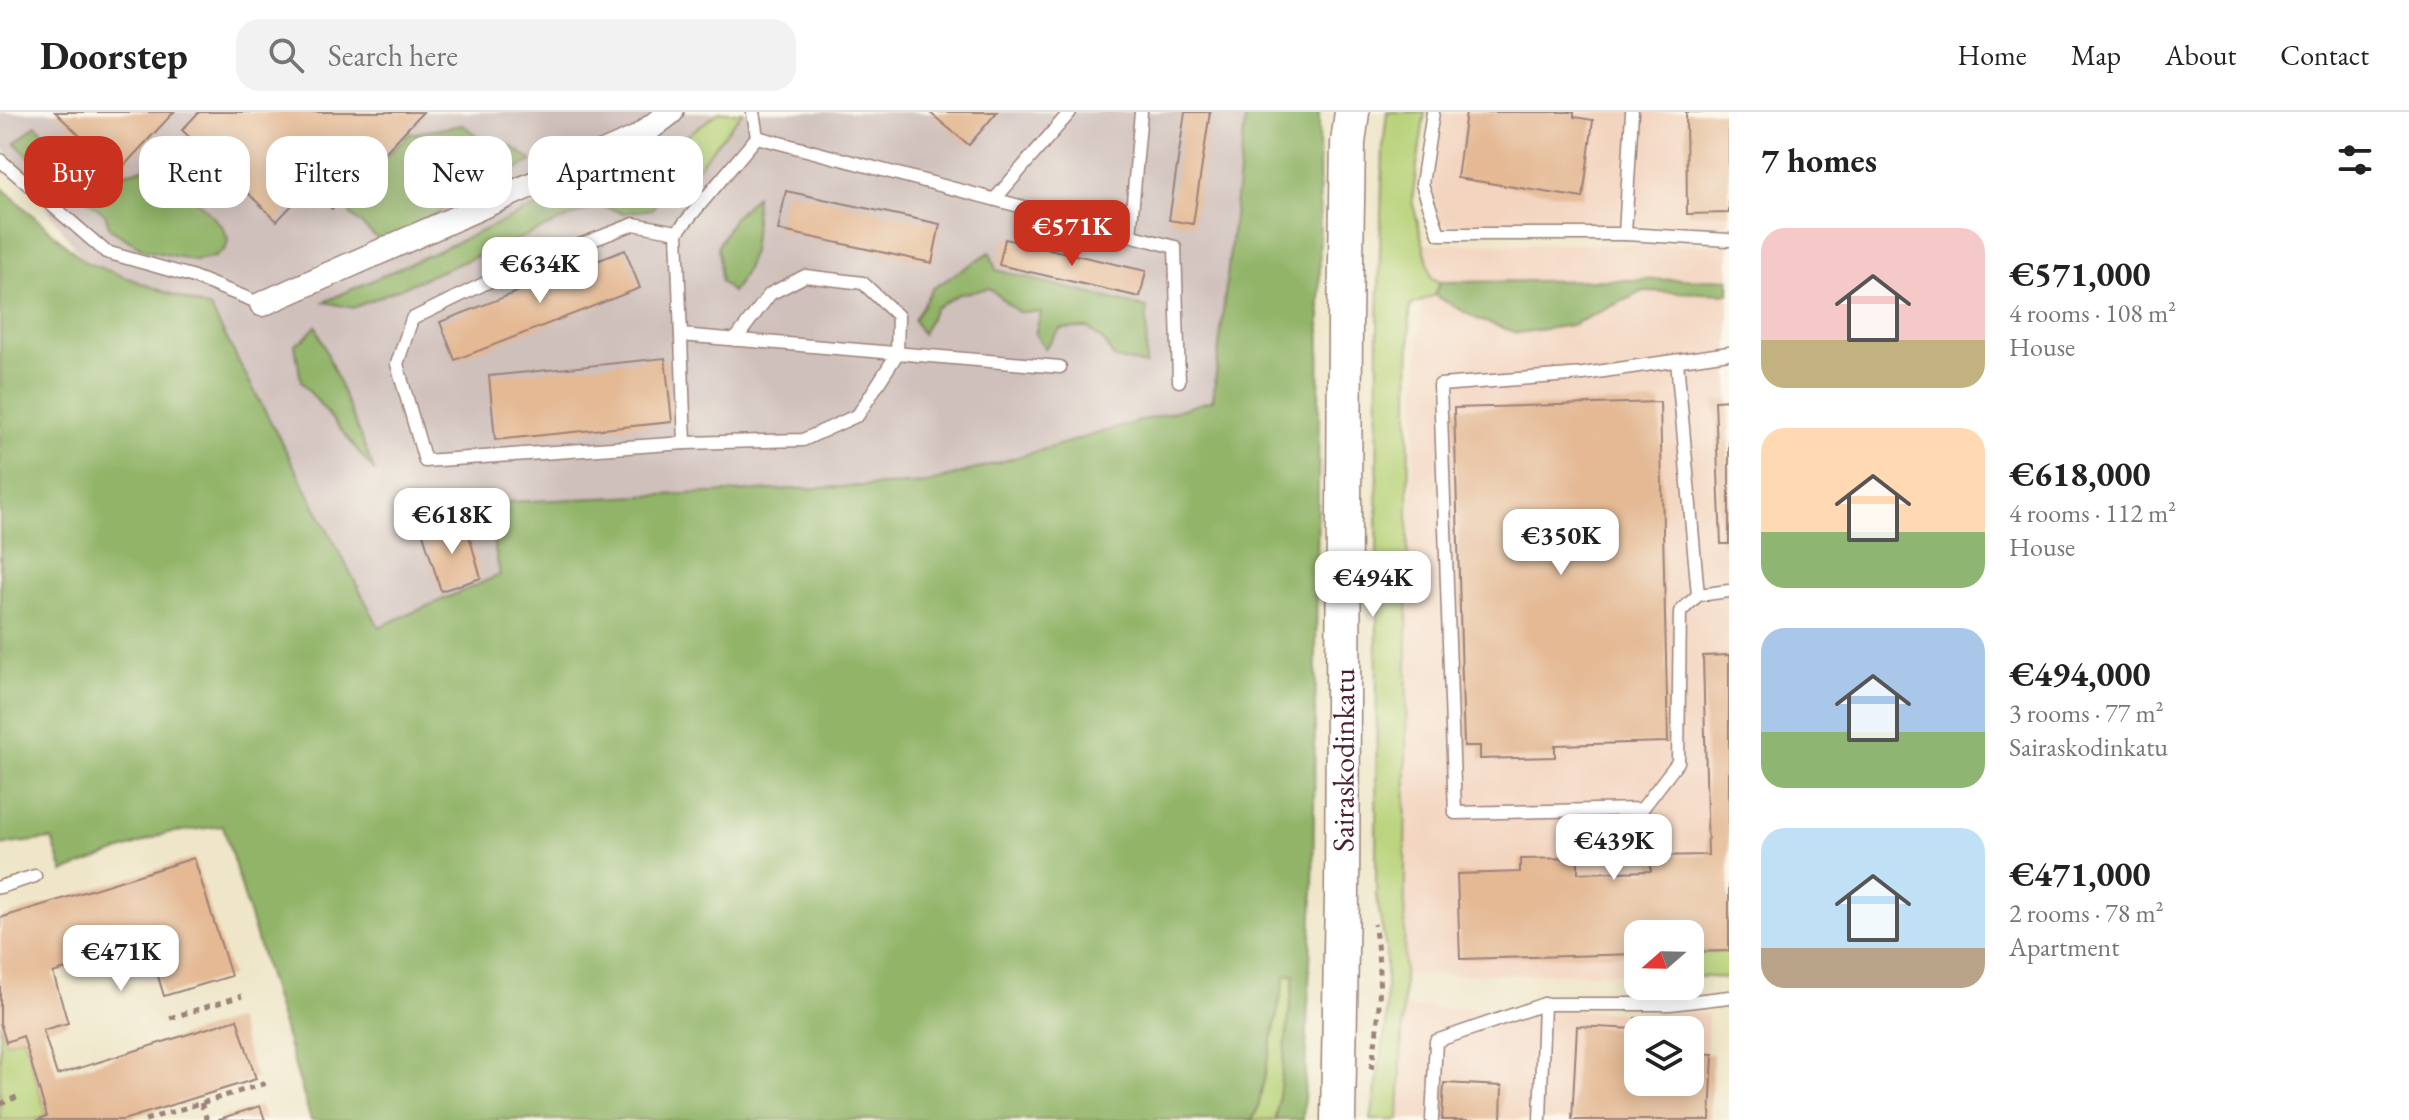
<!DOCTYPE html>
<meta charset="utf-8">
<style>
:root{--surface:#fff;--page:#f2f2f2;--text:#222;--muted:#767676;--line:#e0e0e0;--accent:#c8321e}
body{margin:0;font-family:"EB Garamond",serif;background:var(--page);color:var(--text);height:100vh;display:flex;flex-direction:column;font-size:30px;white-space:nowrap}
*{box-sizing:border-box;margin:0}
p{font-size:26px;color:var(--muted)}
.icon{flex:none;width:44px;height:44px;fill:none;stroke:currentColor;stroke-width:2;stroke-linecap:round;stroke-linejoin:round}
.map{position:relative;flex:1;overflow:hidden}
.details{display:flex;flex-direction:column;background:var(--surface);width:680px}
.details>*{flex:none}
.guide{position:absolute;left:24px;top:24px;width:760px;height:72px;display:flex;gap:16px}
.needle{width:52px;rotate:250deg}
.controls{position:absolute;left:1624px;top:808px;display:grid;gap:16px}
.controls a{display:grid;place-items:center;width:80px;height:80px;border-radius:16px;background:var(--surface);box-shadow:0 4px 20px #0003;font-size:40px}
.price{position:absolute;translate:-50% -68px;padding:0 18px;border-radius:16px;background:#fff;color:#222;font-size:26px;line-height:52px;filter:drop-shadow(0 2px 4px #0008)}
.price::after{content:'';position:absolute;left:50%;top:48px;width:24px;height:18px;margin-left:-12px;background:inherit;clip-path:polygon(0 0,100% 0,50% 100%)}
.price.on{background:var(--accent);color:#fff}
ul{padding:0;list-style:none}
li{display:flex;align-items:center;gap:24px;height:200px;padding:0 32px}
li span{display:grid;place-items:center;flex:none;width:224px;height:160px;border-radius:24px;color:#555}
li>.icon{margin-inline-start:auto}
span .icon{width:96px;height:96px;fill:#fffc;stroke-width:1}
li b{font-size:34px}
h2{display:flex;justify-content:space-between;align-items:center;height:96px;padding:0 32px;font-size:34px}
.tag{padding:0 28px;border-radius:24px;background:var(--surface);box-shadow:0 4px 20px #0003;font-size:28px;line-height:72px}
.tag.on{background:var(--accent);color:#fff}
header{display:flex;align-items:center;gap:48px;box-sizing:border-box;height:112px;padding:0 40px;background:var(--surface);border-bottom:2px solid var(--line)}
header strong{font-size:38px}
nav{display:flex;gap:44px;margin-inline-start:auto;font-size:28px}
.search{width:560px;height:72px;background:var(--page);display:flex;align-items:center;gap:20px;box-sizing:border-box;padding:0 28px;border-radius:24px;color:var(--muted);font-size:30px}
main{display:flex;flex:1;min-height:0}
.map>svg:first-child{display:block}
.built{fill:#f3d4bf;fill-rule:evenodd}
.industrial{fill:#cfc0bb}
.green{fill:#b7d278;stroke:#807852;stroke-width:2}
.forest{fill:#91b468;stroke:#6e6a4a;stroke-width:2}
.building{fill:#e4b994}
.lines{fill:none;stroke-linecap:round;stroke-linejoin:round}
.lane-casing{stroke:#9c827a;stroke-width:15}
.street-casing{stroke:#9c827a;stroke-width:27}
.secondary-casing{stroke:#9c827a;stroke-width:37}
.path{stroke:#9c827a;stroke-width:5;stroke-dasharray:6 6;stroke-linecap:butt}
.lane{stroke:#fff;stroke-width:12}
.street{stroke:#fff;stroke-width:24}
.secondary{stroke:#fff;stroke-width:34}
.labels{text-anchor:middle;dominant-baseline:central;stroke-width:6;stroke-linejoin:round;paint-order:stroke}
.street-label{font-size:30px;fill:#4a1f2b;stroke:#fbf7ec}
</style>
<header>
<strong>Doorstep</strong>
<div class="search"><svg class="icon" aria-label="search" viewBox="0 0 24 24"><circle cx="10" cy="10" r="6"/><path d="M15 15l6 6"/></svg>Search here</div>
<nav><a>Home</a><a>Map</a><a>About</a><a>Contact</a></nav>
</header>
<main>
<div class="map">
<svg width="1729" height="1008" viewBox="0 0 1729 1008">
<rect width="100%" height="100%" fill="#fbf7ec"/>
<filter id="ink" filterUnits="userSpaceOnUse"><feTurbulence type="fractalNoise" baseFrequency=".0125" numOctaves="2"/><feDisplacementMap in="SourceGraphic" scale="16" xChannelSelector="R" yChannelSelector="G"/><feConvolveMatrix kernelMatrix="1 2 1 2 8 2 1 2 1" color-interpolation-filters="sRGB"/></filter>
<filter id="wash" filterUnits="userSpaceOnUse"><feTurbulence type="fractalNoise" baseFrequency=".006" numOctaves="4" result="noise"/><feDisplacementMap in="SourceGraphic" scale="32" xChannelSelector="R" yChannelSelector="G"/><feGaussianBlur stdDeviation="1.8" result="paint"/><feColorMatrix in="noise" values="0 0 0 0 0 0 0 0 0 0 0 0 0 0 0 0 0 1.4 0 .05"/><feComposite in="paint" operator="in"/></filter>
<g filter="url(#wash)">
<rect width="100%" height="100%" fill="#efe6c9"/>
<g class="built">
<path d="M1437,0H1729V113H1428Z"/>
<path d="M1424,132L1729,133V860L1690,861V822H1638V861L1389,863Z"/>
<path d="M1393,895L1708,902L1706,1008H1388ZM1638,918H1690V970H1638Z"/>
</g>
<path class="industrial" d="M0,0H1248L1213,288L928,371L486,391L500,463L379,515L212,198L85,150L0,31Z"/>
<g class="green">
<path d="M719,0H743L696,57L678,46L657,67L646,54Z"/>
<path d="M1387,0H1425L1412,88L1432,166L1440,170L1434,183L1410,194L1404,870L1399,1008H1371L1386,914V838L1376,783L1378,209L1383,36Z"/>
<path d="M1729,839V866L1690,864V840Z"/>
<path d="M1295,862L1276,1008H1252L1258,996L1285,864Z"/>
<path d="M0,911L6,930L23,924L47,1004L34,1008H0Z"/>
</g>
<g class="forest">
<path d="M1246,0H1319L1320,209L1313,782L1303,1008H1276L1294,862L1285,864L1258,996L1252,1008H311L223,714L167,721L63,760L52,727L0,733V74L85,150L211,197L379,515L500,463L486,391L928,371L1213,288Z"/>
<path d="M36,13L97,73L104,75L125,61L150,55L179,70L223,115L228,127L226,136L215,145L194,148L145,138L110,117L105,102L81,83L54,70L15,31Z"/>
<path d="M463,13L485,30L511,34L532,49L409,117L380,129L350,102V81L409,22Z"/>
<path d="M646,54L662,73L653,97L623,101L599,93L353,196L324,190L524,100Z"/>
<path d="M756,84C754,120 757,150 732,180L721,170L718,134L734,105Z"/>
<path d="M990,140L996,158L1147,196L1146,253L1114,246L1105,231L1088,216L1060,217L1045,236L1035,222L1041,200H1018L989,176L959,182L935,196L922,222L914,208L932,177Z"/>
<path d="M1729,167V182L1644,179L1572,213L1518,221L1479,208L1434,183L1440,170Z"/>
<path d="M316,214L375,360L301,269L295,232L304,227Z"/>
</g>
<g id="blocks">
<g class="building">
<path d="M55,0H174L118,60Z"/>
<path d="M199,0H423L332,97L309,75L277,109L182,18Z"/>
<path d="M929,0H997L969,33Z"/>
<path d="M1185,0H1210L1193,112L1169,108Z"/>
<path d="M1466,0H1574V5L1593,8L1583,86L1457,66Z"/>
<path d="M1686,0H1729V101L1687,102Z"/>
<path d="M786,79L940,112L932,151L778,118Z"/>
<path d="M1005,127L1146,159L1140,185L999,153Z"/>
<path d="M625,138L640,176L455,248L440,210Z"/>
<path d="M665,246L672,310L495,328L489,264Z"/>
<path d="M1729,288V432H1721L1715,289Z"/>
<path d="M1660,290L1668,630L1555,633V645L1480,647V634H1464L1454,296Z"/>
<path d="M465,409L481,466L441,479L423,422Z"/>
<path d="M1729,543V839L1690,840V822H1638V842L1460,847L1457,762L1520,760V747L1578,746V761L1651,759V744L1708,743L1703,544Z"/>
<path d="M194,746L231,864L164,884L148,831L53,861L68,911L43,918L57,963L237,907L256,967L123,1008H37L47,1004L23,924L6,930L0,911V806Z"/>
<path d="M1635,906L1667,907V918H1638V970H1690V941L1713,942L1710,1008H1572L1577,914L1635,917Z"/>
<path d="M1444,971L1502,974L1501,1008H1442Z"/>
<path d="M260,994L265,1008H219V1007Z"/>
</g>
</g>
</g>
<g filter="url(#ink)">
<use href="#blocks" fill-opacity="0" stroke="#9c827a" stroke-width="2"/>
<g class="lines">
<defs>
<g id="lane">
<path d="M1433,0L1422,72L1439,122H1625L1729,128"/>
<path d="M757,25L1175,135L1179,269"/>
<path d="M0,48L106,140L191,164L262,192"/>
<path d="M995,87L1070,0"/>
<path d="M677,120L634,112L502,163L412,207L397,252L425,349L685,331L803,328L858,303L897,242L898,204L863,171L805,164L770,182L735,228"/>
<path d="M1625,122L1632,0"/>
<path d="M1130,123L1141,0"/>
<path d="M681,223L1060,255"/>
<path d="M1729,241L1583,262L1440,273L1455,701L1642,697L1678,650L1680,500L1698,483L1729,479"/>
<path d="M1677,249L1698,483"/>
<path d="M685,331L677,120L757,25L753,0"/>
<path d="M0,775L35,764"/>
<path d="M1432,1008L1436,929L1544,892H1670L1729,885"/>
<path d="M1540,1008L1544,892"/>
</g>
<path id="street" d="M262,192L637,26L671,0"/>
<g id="secondary">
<path id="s1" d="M1338,1008L1342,782L1345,209L1348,31L1352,0"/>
</g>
</defs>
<use href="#lane" class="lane-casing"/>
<use href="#street" class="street-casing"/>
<use href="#secondary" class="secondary-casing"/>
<g class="path">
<path d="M170,906L242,884"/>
<path d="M1371,957C1380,909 1383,861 1374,812"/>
<path d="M201,991L207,1008"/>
<path d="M0,992L17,985"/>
<path d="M145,1008L267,971"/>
</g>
<use href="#lane" class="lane"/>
<use href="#street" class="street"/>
<use href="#secondary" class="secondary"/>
</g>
</g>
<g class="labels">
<g class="street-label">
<text stroke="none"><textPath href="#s1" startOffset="360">Sairaskodinkatu</textPath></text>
</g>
</g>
</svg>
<div class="controls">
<a><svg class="needle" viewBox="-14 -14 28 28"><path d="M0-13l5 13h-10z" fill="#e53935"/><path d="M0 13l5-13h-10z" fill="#767676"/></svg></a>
<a><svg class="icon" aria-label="layers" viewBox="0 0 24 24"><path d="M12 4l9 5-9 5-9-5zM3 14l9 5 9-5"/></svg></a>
</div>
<b class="price on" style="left:1072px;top:156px">€571K</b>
<b class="price" style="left:540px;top:193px">€634K</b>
<b class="price" style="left:452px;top:444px">€618K</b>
<b class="price" style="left:1561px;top:465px">€350K</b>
<b class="price" style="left:1373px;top:507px">€494K</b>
<b class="price" style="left:1614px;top:770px">€439K</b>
<b class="price" style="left:121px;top:881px">€471K</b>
<div class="guide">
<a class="tag on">Buy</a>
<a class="tag">Rent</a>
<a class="tag">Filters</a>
<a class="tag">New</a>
<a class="tag">Apartment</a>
</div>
</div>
<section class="details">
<h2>7 homes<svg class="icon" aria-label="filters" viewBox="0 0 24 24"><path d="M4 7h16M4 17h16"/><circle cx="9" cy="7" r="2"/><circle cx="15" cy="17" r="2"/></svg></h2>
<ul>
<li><span style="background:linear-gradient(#f6c9c9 70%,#c2b280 0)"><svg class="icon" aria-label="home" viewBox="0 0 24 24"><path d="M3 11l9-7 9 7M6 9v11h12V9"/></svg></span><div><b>€571,000</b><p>4 rooms · 108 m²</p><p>House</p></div></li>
<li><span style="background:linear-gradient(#ffd9b3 65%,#8fb573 0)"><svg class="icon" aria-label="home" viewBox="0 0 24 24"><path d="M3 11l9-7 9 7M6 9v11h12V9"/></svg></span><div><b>€618,000</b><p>4 rooms · 112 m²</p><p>House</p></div></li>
<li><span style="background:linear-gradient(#a9c7e8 65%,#8fb573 0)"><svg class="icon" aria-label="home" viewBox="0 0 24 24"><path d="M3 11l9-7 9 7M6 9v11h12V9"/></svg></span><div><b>€494,000</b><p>3 rooms · 77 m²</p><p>Sairaskodinkatu</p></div></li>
<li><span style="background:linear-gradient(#bfe0f5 75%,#b9a48a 0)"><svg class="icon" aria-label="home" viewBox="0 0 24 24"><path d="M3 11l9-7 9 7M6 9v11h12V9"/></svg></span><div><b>€471,000</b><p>2 rooms · 78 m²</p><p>Apartment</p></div></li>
</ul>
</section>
</main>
